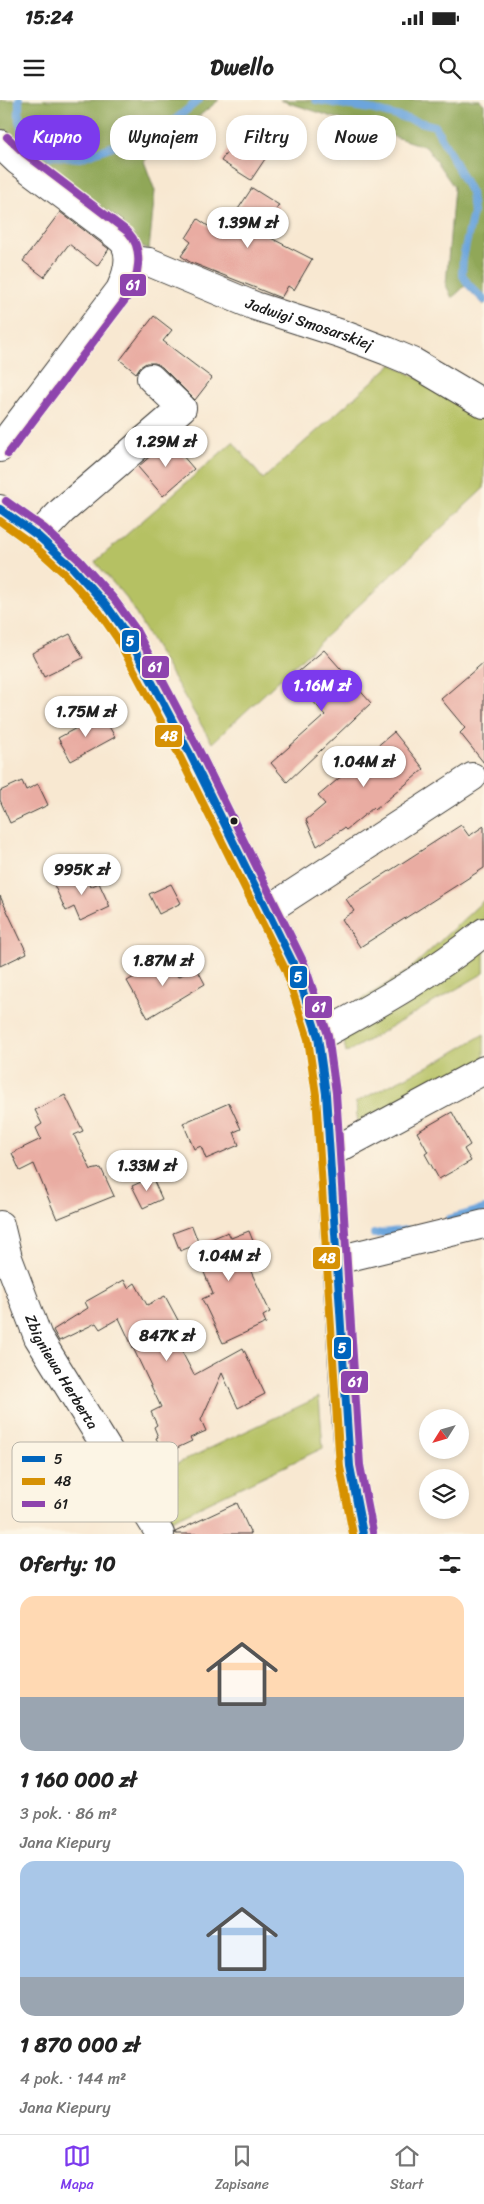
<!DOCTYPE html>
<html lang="pl">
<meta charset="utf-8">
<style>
:root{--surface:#fff;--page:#f6f6f6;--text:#222;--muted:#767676;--line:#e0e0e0;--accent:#7c3aed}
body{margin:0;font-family:Sriracha,sans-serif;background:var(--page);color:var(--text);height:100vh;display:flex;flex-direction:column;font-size:19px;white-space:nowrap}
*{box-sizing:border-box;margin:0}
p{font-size:16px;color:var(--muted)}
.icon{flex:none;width:28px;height:28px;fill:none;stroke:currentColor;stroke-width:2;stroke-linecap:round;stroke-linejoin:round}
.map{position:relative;height:1434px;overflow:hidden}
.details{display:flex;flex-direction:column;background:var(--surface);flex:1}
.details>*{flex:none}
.guide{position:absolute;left:15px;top:15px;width:455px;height:45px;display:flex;gap:10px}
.needle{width:32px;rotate:233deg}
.controls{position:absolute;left:419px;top:1309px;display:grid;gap:10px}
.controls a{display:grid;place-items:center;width:50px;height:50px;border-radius:50%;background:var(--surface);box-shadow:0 2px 8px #0003;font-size:25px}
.price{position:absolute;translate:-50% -42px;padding:0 11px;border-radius:18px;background:#fff;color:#222;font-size:16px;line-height:32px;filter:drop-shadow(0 1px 2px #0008)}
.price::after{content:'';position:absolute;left:50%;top:30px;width:15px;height:11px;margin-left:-8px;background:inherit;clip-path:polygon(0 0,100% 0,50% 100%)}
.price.selected{background:var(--accent);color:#fff}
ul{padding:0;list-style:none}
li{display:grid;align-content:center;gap:10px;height:265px;padding:0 20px}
li span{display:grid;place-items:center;height:155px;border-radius:15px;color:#555}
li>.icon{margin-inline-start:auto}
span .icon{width:90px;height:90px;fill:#fffc;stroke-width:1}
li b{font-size:21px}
h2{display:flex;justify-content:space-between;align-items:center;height:60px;padding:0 20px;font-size:21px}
.pill{padding:0 18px;border-radius:20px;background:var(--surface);box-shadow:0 2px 8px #0003;font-size:18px;line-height:45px}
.pill.selected{background:var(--accent);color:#fff}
.status{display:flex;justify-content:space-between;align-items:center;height:35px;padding:0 25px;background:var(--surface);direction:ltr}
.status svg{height:14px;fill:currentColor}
header{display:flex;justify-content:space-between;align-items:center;height:65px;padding:0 20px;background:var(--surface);font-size:22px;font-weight:800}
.tab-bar{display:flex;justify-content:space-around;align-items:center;height:70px;border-top:1px solid var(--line);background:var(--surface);font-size:14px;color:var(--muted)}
.tab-bar a{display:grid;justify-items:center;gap:2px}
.tab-bar .selected{color:var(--accent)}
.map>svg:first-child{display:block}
.green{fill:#b5c163;stroke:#686e40}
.forest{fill:#90a759;stroke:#56623a}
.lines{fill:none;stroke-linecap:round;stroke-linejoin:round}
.stream{stroke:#6ca5dc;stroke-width:8}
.building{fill:#e9aca2}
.minor-casing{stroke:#3d3b37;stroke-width:30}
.minor{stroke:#fff;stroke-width:28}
.bus-1-casing{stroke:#fcf5e5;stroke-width:11}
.bus-2-casing{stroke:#fcf5e5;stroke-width:11}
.bus-3-casing{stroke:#fcf5e5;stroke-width:11}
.bus-1{stroke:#0065bd;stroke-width:8}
.bus-2{stroke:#d69104;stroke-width:8}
.bus-3{stroke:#8e44ad;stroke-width:8}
.bus-dot{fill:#1c1c1c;stroke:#fcf5e5;stroke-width:2}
.labels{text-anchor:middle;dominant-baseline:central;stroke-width:5;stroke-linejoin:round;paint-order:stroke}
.street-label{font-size:15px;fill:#1c1c1c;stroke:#fcf5e5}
.key{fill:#fcf5e5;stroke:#b9b4a9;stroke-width:1}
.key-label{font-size:14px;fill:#1c1c1c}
.line-badge{stroke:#fcf5e5;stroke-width:2}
.badge-label{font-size:14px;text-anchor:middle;font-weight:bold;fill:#fff}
</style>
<div class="status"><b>15:24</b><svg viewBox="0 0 49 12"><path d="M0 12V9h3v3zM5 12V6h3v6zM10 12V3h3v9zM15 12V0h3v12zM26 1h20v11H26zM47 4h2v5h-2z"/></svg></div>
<header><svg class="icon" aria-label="menu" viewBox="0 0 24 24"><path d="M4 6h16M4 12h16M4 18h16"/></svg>Dwello<svg class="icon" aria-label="search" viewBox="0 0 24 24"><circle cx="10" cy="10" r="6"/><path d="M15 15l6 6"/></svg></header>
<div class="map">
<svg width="484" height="1434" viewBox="0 0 484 1434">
<rect width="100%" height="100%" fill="#fcf5e5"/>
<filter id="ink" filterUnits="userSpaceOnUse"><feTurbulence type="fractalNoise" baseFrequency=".02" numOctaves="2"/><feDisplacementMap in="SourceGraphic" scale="10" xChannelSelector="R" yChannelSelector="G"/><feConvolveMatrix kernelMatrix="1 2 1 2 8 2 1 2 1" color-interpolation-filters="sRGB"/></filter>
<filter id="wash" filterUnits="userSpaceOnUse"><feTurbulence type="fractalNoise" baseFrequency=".0096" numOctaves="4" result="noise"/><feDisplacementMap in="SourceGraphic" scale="20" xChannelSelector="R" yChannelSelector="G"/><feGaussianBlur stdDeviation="1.12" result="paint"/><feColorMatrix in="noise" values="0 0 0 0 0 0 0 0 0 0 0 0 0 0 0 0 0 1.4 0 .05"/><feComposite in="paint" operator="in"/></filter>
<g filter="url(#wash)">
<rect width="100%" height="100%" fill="#f8e8d1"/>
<g class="green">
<path d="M392,264L484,315V388L212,643L127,499L95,462L233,342L263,379Z"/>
<path d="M484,800V873L346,953L339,913L408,871Z"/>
<path d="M484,934V962L358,1026L356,1002L444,958Z"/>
<path d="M319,1297L323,1348L167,1422L138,1382Z"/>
</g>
<g class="forest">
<path d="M0,0H219L144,61L155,91L149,150L129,139L19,53L0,26Z"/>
<path d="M280,0H480L484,4V205L465,186L452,198L446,185L454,87L426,47Z"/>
</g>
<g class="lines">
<g class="stream">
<path d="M19,0V21L26,41L51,56L80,58L167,26L199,0"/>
<path d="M316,0L370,9L435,26L471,93L473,113L463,158L462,174L468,184L484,200"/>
<path d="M449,1119L484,1109"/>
<path d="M374,1134L407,1130"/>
</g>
</g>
<g id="blocks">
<g class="building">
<path d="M239,33L269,53L251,80L221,61Z"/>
<path d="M252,88L279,105L261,133L312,159L294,190L288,186L281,198L190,162L181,156L191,142L186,138L198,119L221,135Z"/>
<path d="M60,112L109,149L97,166L69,144L44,177L23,161Z"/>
<path d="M154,216L172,230L163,241L212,278L195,300L162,267L155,263H146L140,267L136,273L120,260Z"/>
<path d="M169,340L194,369L163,396L138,367Z"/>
<path d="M70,534L83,558L44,577L32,553Z"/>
<path d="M324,550L371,603L287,682L271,663L325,615L292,577Z"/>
<path d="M484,562V663L460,633L465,628L441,599Z"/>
<path d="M102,614L115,637L71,661L58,638Z"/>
<path d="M394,632L424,669L375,710L373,708L346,730L344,728L317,746L306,720L325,704L318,696Z"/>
<path d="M22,681L26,690L38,684L48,705L10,723L0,700V691Z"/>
<path d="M461,725L469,736L484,726V768L360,847L342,819L354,811L346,799Z"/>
<path d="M83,772L90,787L99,783L110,807L80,821L74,807L66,811L54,785Z"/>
<path d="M171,784L181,803L159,814L149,794Z"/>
<path d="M0,796L27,853L0,866Z"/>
<path d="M167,859L178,877L196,867L205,884L148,918L127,881Z"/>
<path d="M65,995L83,1031L74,1035L91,1070L101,1068L114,1096L57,1119L34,1064L20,1071L12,1053L41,1039L36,1028L42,1024L35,1010Z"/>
<path d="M229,1003L241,1029L234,1032L239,1045L206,1059L201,1046L194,1049L183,1023Z"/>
<path d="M452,1012L470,1045L464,1049L471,1061L439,1079L425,1054L428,1052L417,1032Z"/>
<path d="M152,1077L162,1099L143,1108L132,1086Z"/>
<path d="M192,1126L199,1144L228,1132L231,1138L249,1131L259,1156L246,1161L270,1212L263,1216L266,1223L223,1243L202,1199L213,1194L193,1146L180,1151L173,1133Z"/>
<path d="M124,1180L128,1188L135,1183L147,1205L165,1196L179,1222L169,1227L194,1275L243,1248L265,1294L238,1308L222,1273L201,1320L206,1331L190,1338L192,1341L164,1354L156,1338L158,1337L154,1327L157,1325L151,1312L161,1307L119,1218L100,1229L96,1223L59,1241L53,1230L88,1208L85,1202Z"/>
<path d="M237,1403L251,1434H176L175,1432Z"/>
</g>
</g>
</g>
<g filter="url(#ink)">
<use href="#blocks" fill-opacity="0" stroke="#3d3b37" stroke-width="1"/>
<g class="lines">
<defs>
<g id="minor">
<path d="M0,44L18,61L114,133C117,136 123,140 125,144C133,159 126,177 120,190L0,348"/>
<path id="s1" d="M129,160L149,162L255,206L342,234L387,251L413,262L484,304"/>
<path d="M0,409L38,436L72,467L107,506L126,533L189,652L295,867L318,937L326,994L346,1317L350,1366L363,1434"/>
<path d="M38,436L62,411L182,308L151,278"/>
<path d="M268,810L472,677"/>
<path d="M318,937C376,905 433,874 484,832"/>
<path d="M330,1053L484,970"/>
<path id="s2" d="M0,1125L8,1158L38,1237L160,1434"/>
<path d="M337,1160L484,1124"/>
</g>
</defs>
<use href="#minor" class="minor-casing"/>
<use href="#minor" class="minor"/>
<defs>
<path id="bus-1" d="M0,409L38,436L72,467L107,506L126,533L189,652L295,867L318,937L326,994L350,1366L363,1434"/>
<path id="bus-2" d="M0,421L32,444L65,474L99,512L117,538L180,657L286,871L308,939L316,995L340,1367L353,1434"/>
<g id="bus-3">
<path d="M7,37L24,53L128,132C145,150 138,177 128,196L8,354"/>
<path d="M6,401L44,428L79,460L114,499L135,528L198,648L304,863L328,935L336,993L360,1365L373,1432"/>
</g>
</defs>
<use href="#bus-1" class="bus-1-casing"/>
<use href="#bus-2" class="bus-2-casing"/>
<use href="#bus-3" class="bus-3-casing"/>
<use href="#bus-1" class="bus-1"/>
<use href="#bus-2" class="bus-2"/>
<use href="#bus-3" class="bus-3"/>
</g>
</g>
<circle class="bus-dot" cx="234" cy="721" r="4.5"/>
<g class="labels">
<g class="street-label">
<text stroke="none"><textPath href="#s1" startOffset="192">Jadwigi Smosarskiej</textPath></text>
<text stroke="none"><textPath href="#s2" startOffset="160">Zbigniewa Herberta</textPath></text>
</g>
</g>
<rect x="12" y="1342" width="166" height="80" rx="8" class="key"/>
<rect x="22" y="1356" width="23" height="6" fill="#0065bd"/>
<rect x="22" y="1378" width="23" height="7" fill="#d69104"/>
<rect x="22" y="1401" width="23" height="6" fill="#8e44ad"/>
<g class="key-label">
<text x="54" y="1364">5</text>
<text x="54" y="1386">48</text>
<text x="54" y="1409">61</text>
</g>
<g class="line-badge">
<rect x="119" y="173" width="28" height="24" rx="5" fill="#8e44ad"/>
<rect x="121" y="529" width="19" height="24" rx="5" fill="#0065bd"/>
<rect x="141" y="555" width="29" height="24" rx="5" fill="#8e44ad"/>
<rect x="154" y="624" width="29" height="24" rx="5" fill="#d69104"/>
<rect x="289" y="865" width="19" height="24" rx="5" fill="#0065bd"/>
<rect x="304" y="895" width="29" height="24" rx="5" fill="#8e44ad"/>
<rect x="312" y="1146" width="29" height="24" rx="5" fill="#d69104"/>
<rect x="333" y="1236" width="19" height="24" rx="5" fill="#0065bd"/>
<rect x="340" y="1270" width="29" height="24" rx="5" fill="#8e44ad"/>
</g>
<g class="badge-label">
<text x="133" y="190">61</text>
<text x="130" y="546">5</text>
<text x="155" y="572">61</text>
<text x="169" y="641">48</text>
<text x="298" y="882">5</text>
<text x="319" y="912">61</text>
<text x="327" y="1163">48</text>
<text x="342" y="1253">5</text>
<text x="355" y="1287">61</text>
</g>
</svg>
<div class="controls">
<a><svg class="needle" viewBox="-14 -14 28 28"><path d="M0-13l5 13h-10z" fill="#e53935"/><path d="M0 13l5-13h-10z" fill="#767676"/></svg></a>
<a><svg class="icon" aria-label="layers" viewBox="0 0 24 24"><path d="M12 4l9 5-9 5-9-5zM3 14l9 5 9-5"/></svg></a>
</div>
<b class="price" style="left:248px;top:149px">1.39M zł</b>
<b class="price" style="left:166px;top:368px">1.29M zł</b>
<b class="price selected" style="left:322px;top:612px">1.16M zł</b>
<b class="price" style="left:86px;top:638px">1.75M zł</b>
<b class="price" style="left:364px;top:688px">1.04M zł</b>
<b class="price" style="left:82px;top:796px">995K zł</b>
<b class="price" style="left:163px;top:887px">1.87M zł</b>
<b class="price" style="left:147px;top:1092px">1.33M zł</b>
<b class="price" style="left:229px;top:1182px">1.04M zł</b>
<b class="price" style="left:167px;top:1262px">847K zł</b>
<div class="guide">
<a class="pill selected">Kupno</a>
<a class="pill">Wynajem</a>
<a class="pill">Filtry</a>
<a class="pill">Nowe</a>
</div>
</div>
<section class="details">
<h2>Oferty: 10<svg class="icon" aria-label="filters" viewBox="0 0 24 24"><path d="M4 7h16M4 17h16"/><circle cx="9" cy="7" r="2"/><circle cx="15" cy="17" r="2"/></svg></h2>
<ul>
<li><span style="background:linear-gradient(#ffd9b3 65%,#9aa5b1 0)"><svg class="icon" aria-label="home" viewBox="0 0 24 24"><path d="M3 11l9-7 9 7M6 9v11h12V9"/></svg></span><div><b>1 160 000 zł</b><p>3 pok. · 86 m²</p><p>Jana Kiepury</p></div></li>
<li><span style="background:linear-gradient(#a9c7e8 75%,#9aa5b1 0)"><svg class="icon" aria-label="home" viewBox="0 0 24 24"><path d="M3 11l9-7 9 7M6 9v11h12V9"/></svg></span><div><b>1 870 000 zł</b><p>4 pok. · 144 m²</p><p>Jana Kiepury</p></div></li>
</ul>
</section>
<nav class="tab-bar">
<a class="selected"><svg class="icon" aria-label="map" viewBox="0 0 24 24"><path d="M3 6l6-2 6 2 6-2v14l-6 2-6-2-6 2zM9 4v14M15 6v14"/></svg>Mapa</a>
<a><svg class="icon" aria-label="saved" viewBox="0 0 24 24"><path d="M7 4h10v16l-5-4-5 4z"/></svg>Zapisane</a>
<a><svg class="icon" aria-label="home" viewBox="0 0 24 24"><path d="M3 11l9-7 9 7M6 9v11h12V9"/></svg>Start</a>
</nav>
